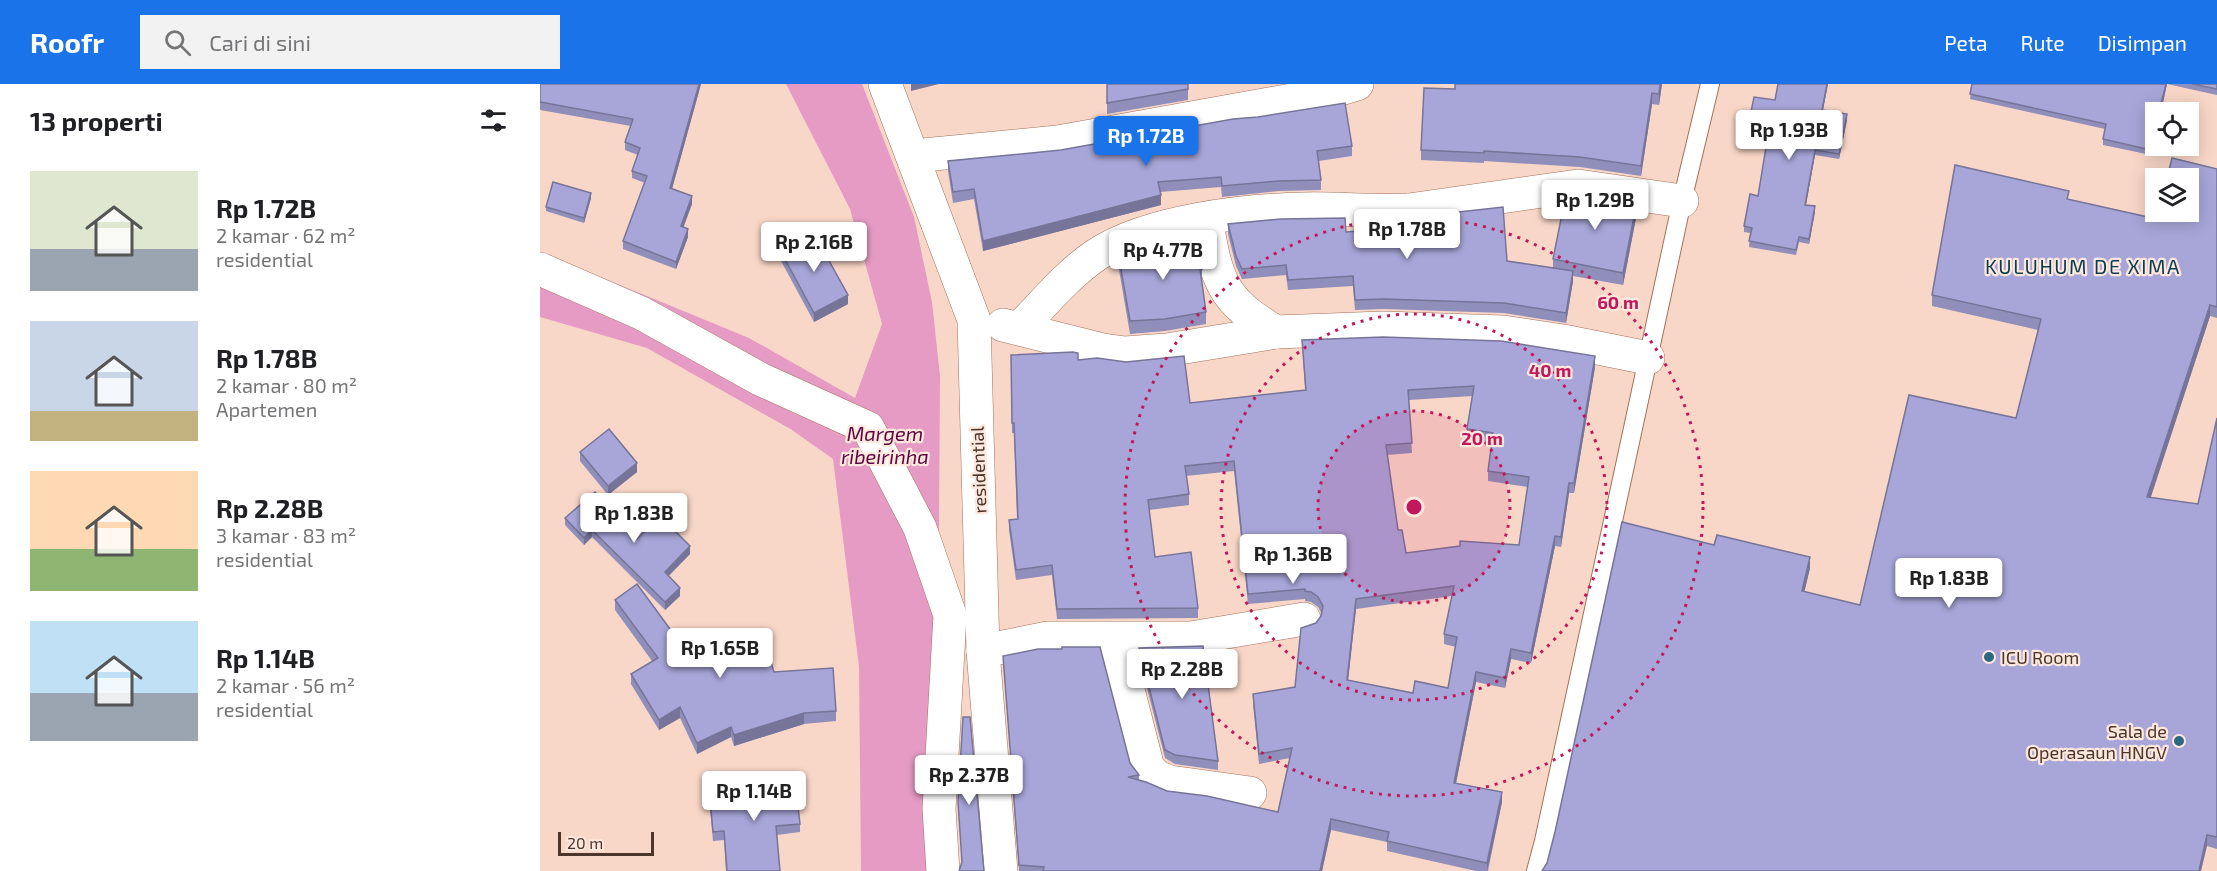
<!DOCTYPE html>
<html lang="id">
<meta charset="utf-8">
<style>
:root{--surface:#fff;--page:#f2f2f2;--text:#202124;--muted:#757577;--accent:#1a73e8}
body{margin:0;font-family:"Exo 2",sans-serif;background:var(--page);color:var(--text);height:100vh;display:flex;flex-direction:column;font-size:22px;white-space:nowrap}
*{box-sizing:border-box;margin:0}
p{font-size:20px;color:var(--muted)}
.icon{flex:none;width:33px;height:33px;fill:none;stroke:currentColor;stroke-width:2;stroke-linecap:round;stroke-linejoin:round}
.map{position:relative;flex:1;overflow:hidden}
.sheet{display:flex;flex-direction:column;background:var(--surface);width:540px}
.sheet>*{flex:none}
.buttons{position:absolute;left:1605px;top:18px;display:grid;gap:12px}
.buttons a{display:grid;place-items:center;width:54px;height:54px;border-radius:0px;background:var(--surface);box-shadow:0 3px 15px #0003;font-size:30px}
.scale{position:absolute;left:18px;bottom:15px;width:96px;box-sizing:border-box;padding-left:6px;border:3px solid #4c362c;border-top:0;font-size:16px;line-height:21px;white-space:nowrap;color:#4c362c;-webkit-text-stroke:4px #fee7dc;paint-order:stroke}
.price{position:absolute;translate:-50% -51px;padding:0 14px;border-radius:6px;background:#fff;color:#222;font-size:20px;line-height:39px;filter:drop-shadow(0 2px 3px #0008)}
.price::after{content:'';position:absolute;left:50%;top:36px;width:18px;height:14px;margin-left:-9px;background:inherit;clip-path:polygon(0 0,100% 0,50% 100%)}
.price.current{background:var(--accent);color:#fff}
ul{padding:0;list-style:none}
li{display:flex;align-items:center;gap:18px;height:150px;padding:0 30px}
li span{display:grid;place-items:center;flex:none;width:168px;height:120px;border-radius:0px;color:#555}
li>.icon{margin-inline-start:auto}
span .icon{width:72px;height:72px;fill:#fffc;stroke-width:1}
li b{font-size:26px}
h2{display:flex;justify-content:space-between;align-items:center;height:72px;padding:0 30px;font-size:26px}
header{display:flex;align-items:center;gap:36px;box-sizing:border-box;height:84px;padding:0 30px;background:var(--accent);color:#fff}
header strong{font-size:28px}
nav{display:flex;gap:33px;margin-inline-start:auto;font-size:21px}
.search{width:420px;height:54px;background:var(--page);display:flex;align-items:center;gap:15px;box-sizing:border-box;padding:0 21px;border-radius:0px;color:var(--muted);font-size:22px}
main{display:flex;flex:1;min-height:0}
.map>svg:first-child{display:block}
.water{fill:#e59bc4}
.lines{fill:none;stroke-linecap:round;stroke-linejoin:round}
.service-casing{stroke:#a37159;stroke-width:20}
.minor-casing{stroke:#a37159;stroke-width:34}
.service{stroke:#fff;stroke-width:18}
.minor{stroke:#fff;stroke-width:33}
.wall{fill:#908fbb;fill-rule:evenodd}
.shaded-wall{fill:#767498}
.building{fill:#a8a6d9;stroke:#767498;stroke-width:1.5;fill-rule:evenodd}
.ring{fill:none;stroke:#c2185b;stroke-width:3;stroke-dasharray:3 6}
.poi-dot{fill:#2c697f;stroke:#fee7dc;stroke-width:2}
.labels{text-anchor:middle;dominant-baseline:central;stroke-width:4.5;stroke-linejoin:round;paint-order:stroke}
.street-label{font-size:18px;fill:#4c362c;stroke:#fee7dc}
.poi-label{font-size:18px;fill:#4c362c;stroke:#fee7dc;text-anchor:start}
.neighbourhood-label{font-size:20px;letter-spacing:1.5px;fill:#073d4e;stroke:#fee7dc}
.water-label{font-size:20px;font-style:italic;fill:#5d0341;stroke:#fee7dc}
.centre{fill:#c2185b;stroke:#fee7dc;stroke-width:3}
.ring-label{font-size:18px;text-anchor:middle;font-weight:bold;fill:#c2185b;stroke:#fee7dc;stroke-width:4.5;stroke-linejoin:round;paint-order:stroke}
</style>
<header>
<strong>Roofr</strong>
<div class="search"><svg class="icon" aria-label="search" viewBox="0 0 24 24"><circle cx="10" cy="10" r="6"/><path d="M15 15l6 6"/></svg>Cari di sini</div>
<nav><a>Peta</a><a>Rute</a><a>Disimpan</a></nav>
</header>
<main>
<section class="sheet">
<h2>13 properti<svg class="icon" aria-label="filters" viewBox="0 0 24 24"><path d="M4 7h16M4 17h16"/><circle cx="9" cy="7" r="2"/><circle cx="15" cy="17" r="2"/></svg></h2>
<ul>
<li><span style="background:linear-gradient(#dfe7d0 65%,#9aa5b1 0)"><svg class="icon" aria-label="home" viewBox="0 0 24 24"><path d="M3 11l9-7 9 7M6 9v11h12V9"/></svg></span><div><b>Rp 1.72B</b><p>2 kamar · 62 m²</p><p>residential</p></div></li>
<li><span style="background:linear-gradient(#c9d6e8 75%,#c2b280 0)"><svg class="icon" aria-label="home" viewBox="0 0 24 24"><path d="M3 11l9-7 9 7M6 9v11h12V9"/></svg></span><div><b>Rp 1.78B</b><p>2 kamar · 80 m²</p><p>Apartemen</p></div></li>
<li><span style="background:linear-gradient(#ffd9b3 65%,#8fb573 0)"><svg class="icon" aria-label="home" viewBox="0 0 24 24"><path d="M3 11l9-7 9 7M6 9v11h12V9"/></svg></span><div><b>Rp 2.28B</b><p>3 kamar · 83 m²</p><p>residential</p></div></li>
<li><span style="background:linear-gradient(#bfe0f5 60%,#9aa5b1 0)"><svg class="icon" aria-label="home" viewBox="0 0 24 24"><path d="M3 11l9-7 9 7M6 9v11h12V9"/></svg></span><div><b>Rp 1.14B</b><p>2 kamar · 56 m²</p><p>residential</p></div></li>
</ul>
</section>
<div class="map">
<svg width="1677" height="787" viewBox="0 0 1677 787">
<rect width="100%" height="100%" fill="#f9d7c8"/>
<path class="water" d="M246,0H322L374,133L392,218L400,292L398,584L387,718L386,787H321L319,583L293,375L252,346L107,264L0,233V168L209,254L315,314L342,240L310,125Z"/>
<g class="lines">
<defs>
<path id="service" d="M996,787L1004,757L1142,117L1170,0"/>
<g id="minor">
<path d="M345,0L434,236L443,567L461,787"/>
<path d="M373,72L518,58L780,11L817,0"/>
<path d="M666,135C677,196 680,215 736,248"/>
<path d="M0,185L101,229L220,295L328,344L380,444L410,531L399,725L403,787"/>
<path d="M463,241L563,266L585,269L627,266L736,248L843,244L963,248L1023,257L1108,274"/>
<path d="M480,244C504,219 527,191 556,171C607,137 704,126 764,125C799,124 834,128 869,126L1038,102L1142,117"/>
<path d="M575,555L608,684L617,693L630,698L710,709"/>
<path d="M443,567L508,554H651L764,535"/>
</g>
</defs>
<use href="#service" class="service-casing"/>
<use href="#minor" class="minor-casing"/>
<use href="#service" class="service"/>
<use href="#minor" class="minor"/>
</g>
<g class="wall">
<path d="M0,0H161L132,105L152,120L143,143L148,153L136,185L83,165V157L105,99L92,94V87L98,71L85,66V58L91,42L0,26Z"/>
<path d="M567,0H648V16L567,30Z"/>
<path d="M915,0H1122L1119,21L1112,20L1101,92L1040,83L944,77V79L881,76V66L915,5Z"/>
<path d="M1288,0L1283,26L1307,36L1299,75L1275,71L1266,121L1275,128L1269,160L1259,158L1256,171L1209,163L1210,149L1204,148V142L1218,112L1226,62L1206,58V52L1235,16Z"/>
<path d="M1432,0H1677V11L1627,0L1621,28H1616L1611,71L1563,61V55L1565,45L1430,15Z"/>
<path d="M812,62V72L779,77L781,96V106L739,107L682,113L681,103L620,108L621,121L443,167L434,115L413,119L408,87V77Z"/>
<path d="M1677,85V234L1670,232L1611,413L1658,420L1677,334V765L1667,762L1002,787L1270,484L1264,508L1320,521L1476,334L1498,246L1392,222V211L1529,115L1617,135Z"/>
<path d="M51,114L44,139L6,127V123Z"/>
<path d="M1097,129L1083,201L1033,192V197L1026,239L964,229L844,225L815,226L813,202L748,206L746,191L702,195L696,182L688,150V140L806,148L901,141V130L967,177L1013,184V175Z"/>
<path d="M240,166L308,220L274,238L240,175Z"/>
<path d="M578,168L662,185V197L666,228V240L625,247L590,250L578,180Z"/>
<path d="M762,256L1055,283L1034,409H1029L1021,463L1015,462L991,579L971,575L965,604L936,598L916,699L962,718L948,787H936L847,767V758L791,746L782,787H479L463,572L590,679L599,691V696L627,707L738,728L750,674L719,680L713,620V610L755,603L776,539L782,530L778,523L771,518L765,517V515L708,520L694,387L646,392L649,410V421L609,426L615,473L658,524V534L517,535L512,491L476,496L469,446V436L477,435L474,349H472L471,271L538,276L650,319L765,306ZM932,312L927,345V355L952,359L948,387V397L988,403L979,461L866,469L858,446L847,371L872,369L869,316ZM912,512L904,550V560L916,563L908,604L873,609L808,596L816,525Z"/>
<path d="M40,368L97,388L68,411L40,377Z"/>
<path d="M25,434L97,455L150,470L129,492L140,512L125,526L52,453L44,461L25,441Z"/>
<path d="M75,516L147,564L188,567L234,588L296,627V637L264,640L194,662L191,653L157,670L140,634L119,646L91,600V590L112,577L75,526Z"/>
<path d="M599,564L678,677V686L635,680L625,674L599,573Z"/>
<path d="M169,704L260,740V748L237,751L240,787H186L184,756L173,757L169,713Z"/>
</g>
<g class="shaded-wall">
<path d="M159,0H161L130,112V104Z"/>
<path d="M371,0H399L371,7Z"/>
<path d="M1120,0H1122L1119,21V10Z"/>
<path d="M1287,0H1288L1282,31V26Z"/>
<path d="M1626,0H1627L1621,28H1619Z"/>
<path d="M1112,9V20L1101,92V82Z"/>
<path d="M1307,30V36L1299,75V70Z"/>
<path d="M1616,46V51L1611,71V66Z"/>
<path d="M1275,66V71L1265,126V121Z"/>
<path d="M51,109V114L44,139V134Z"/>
<path d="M621,111V121L443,167V157Z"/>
<path d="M152,112V120L141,150V142Z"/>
<path d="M1097,117V129L1083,201V189Z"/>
<path d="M1275,122V128L1269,160V155Z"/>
<path d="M148,145V153L136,185V178Z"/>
<path d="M1033,187V197L1026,239V229Z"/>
<path d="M308,211V220L274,238V229Z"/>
<path d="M1670,221V232L1607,424V413Z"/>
<path d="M1055,272V283L1034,409V399Z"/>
<path d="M97,379V388L68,411V402Z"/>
<path d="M1029,399V409L1021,463V453Z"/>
<path d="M52,446V453L44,461V454Z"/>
<path d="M1015,452V462L991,579V569Z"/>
<path d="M150,462V470L125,495V488Z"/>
<path d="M1270,473V484L1262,518V507Z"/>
<path d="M140,504V512L125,526V518Z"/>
<path d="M816,515V525L807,606V596Z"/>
<path d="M971,565V575L965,604V594Z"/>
<path d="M936,588V598L914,709V699Z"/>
<path d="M140,623V634L119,646V636Z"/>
<path d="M264,629V640L194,662V651Z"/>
<path d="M191,643V653L157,670V659Z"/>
<path d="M962,708V718L947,787V779Z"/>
<path d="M791,735V746L782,787H780Z"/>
<path d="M1667,751V762L1661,787H1659Z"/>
</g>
<g class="building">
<path d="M0,0H159L130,104L152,112L141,142L148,145L136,178L83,157L107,92L92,87L100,64L85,58L93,35L0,18Z"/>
<path d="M567,0H648V5L567,19Z"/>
<path d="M915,0H1120L1119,10L1112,9L1101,82L1040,73L944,67V69L881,66L884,4L915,5Z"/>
<path d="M1238,0H1287L1282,26L1307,30L1299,70L1275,66L1265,121L1275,122L1269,155L1259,153L1256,166L1209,157L1212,144L1204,142L1210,110L1218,112L1227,57L1206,52L1214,13L1235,16Z"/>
<path d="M1432,0H1626L1619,28H1616V46L1611,66L1563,55L1566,40L1430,10Z"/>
<path d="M1652,0H1677V5Z"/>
<path d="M805,19L812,62L777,67L781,96L739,97L682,102L681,93L618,98L621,111L443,157L434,105L413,108L408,77L521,66L693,35L718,33Z"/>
<path d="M1632,74L1677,85V223L1670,221L1607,413L1658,420L1677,334V753L1667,751L1659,787H1002L1007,779L1015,748L1082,438L1174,461L1177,451L1270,473L1262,507L1320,521L1369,311L1476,334L1501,235L1392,211L1415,81L1529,107L1527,115L1617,135L1619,128H1648V94H1627Z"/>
<path d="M13,98L51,109L44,134L6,123Z"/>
<path d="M1038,108L1097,117L1083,189L1013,175L1026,110Z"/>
<path d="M963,123L967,177L1033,187L1026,229L964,219L844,215L815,216L813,192L748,196L746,181L702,185L696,172L688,140L741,135L805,134L806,148L901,141V130Z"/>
<path d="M273,148L308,211L274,229L240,166Z"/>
<path d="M653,154L662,185H660L666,228L625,235L590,237L578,168Z"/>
<path d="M843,253L961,257L1055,272L1034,399H1029L1021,453L1015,452L991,569L971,565L965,594L936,588L914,699L962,708L947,779L847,757L849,748L791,735L780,787H503L504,783L479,781L463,572L498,565H522V563H560L590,679L599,691L588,693L606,698L627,707L667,712L738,728L752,664L719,670L713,610L755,603L761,544L776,539L781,532L783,522L778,513L771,508L765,507V505L708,510L694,377L645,382L649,410L608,416L615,473L651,468L658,524L517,525L512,481L476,486L469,436L478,435L474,339H472L471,271L533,268L538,269V276L557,274L586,278L644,272L650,319L766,306L762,256ZM934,302L927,345L953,349L948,387L989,393L979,461L920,457V462L866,469L862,446H858L846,361L872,359L868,306ZM914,502L904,550L917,553L908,604L875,597L873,609L807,596L816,515Z"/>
<path d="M69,345L97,379L68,402L40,368Z"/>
<path d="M55,408L97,455L120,432L150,462L125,488L140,504L125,518L52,446L44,454L25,434Z"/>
<path d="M97,500L141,560L143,558L147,564L184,553L188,567L224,556L234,588L293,584L296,627L264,629L194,651L191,643L157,659L140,623L119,636L91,590L118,574L75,516Z"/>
<path d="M663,562L678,677L635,671L625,666L599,564Z"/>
<path d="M423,633H430L444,787H419L422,778L418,718Z"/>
<path d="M255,695L260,740L236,742L240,787H187L184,747L173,748L169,704Z"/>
</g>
<circle cx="874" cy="423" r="96" fill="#c2185b" fill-opacity=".12"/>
<g class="ring">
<circle cx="874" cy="423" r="96"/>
<circle cx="874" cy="423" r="193"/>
<circle cx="874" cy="423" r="289"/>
</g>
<g class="poi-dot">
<circle cx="1449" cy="573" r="6"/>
<circle cx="1639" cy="657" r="6"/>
</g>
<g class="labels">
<g class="street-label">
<text transform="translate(438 386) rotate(-92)">residential</text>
</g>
<g class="poi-label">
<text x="1461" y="573">ICU Room</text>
<text x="1627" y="647" text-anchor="end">Sala de<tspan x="1627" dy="21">Operasaun HNGV</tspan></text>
</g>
<g class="neighbourhood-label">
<text x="1543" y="182">KULUHUM DE XIMA</text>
</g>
<g class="water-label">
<text x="345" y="349">Margem<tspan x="345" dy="23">ribeirinha</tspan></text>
</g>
</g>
<circle cx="874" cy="423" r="9" class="centre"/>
<g class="ring-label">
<text x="1078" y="225">60 m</text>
<text x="1010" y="293">40 m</text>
<text x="942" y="361">20 m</text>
</g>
</svg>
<div class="buttons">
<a><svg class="icon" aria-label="locate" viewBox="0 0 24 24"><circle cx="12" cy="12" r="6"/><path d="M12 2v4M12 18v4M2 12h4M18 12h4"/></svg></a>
<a><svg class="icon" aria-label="layers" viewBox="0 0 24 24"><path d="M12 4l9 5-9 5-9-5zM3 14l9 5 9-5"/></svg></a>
</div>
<div class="scale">20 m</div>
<b class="price" style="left:1249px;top:77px">Rp 1.93B</b>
<b class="price current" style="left:606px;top:83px">Rp 1.72B</b>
<b class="price" style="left:1055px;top:147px">Rp 1.29B</b>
<b class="price" style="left:867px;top:176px">Rp 1.78B</b>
<b class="price" style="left:274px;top:189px">Rp 2.16B</b>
<b class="price" style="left:623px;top:197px">Rp 4.77B</b>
<b class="price" style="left:94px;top:460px">Rp 1.83B</b>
<b class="price" style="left:753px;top:501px">Rp 1.36B</b>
<b class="price" style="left:1409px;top:525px">Rp 1.83B</b>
<b class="price" style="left:180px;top:595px">Rp 1.65B</b>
<b class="price" style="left:642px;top:616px">Rp 2.28B</b>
<b class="price" style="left:429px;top:722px">Rp 2.37B</b>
<b class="price" style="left:214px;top:738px">Rp 1.14B</b>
</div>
</main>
